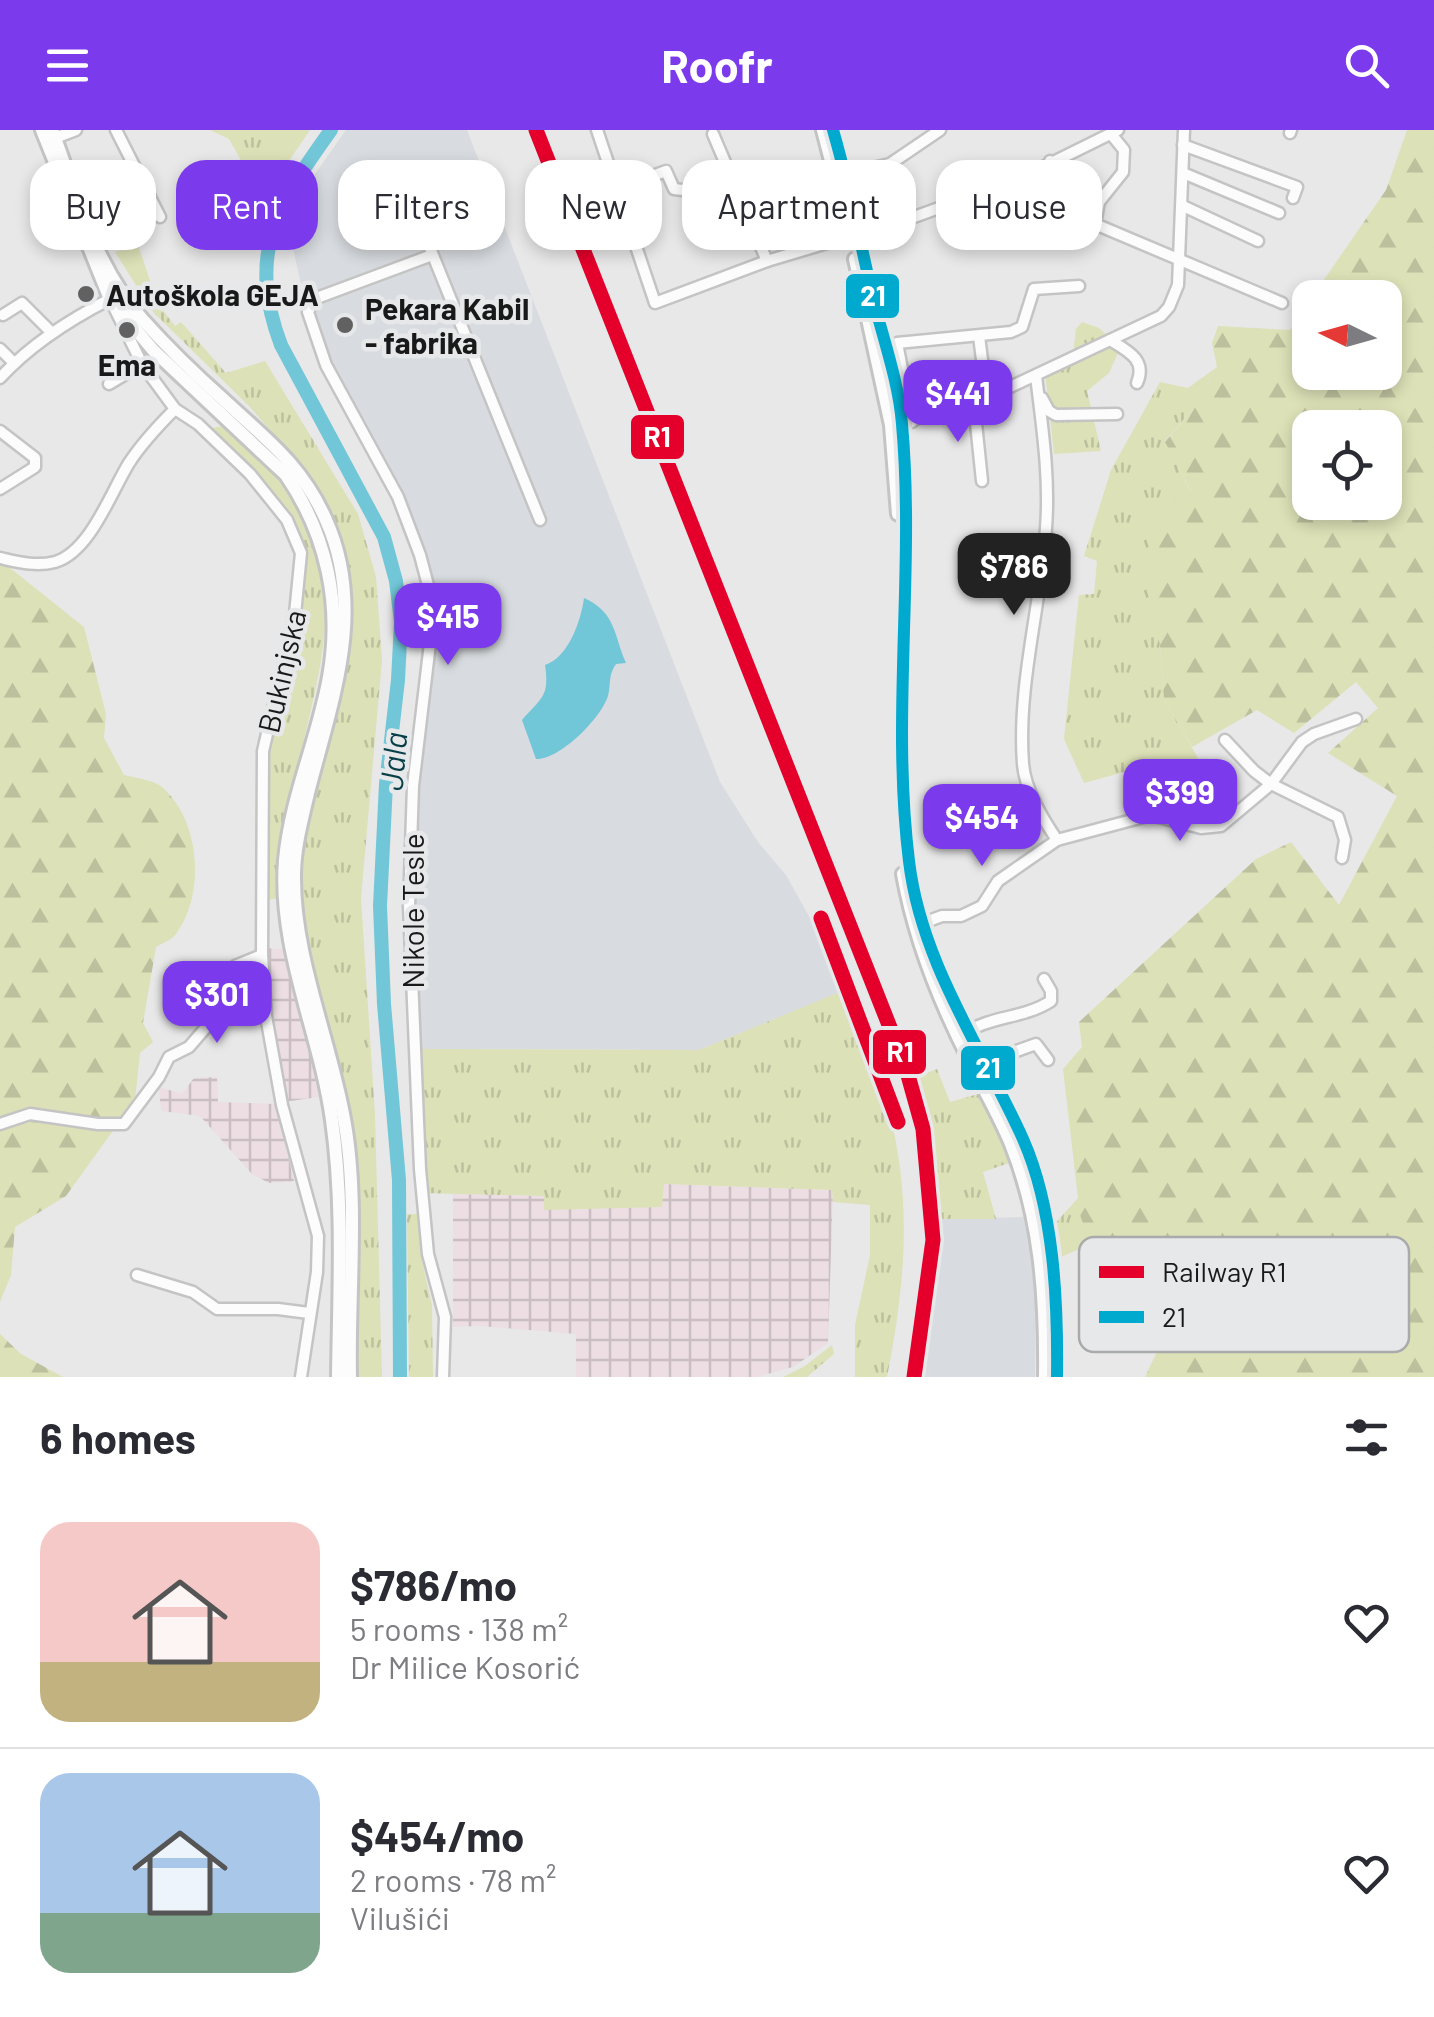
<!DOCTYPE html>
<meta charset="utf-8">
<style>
:root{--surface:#fff;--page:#f2f2f3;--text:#2b2b33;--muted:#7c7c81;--line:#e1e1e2;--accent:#7c3aed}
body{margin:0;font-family:Barlow,sans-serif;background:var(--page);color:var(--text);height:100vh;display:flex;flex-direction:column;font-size:38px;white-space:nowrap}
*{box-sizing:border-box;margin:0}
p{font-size:32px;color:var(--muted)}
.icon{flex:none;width:55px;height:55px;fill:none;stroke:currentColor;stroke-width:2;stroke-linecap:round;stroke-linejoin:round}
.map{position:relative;height:1247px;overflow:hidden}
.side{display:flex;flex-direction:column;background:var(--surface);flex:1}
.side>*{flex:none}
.guide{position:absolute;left:30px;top:30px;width:1375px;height:90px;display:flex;gap:20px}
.needle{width:65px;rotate:275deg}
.controls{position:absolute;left:1292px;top:150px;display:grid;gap:20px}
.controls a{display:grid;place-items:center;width:110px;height:110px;border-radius:20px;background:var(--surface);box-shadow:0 5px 15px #0003;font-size:50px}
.price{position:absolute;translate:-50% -85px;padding:0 22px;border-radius:20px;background:var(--accent);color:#fff;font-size:32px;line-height:65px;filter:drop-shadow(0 2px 5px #0008)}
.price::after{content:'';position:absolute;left:50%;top:60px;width:30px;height:22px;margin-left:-15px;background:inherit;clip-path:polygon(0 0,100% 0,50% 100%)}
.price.selected{background:#222;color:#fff}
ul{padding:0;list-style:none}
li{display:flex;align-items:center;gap:30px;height:250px;padding:0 40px}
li+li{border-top:2px solid var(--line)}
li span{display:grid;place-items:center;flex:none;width:280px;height:200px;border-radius:30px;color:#555}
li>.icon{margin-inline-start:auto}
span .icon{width:120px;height:120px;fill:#fffc;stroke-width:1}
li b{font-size:42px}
h2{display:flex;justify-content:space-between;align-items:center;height:120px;padding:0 40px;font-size:42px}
.pill{padding:0 35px;border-radius:30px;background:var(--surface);box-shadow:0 5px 15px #0003;font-size:35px;line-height:90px}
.pill.selected{background:var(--accent);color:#fff}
header{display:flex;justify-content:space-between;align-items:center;height:130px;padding:0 40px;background:var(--accent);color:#fff;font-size:45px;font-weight:700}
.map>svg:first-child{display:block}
.built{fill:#d8dbdf}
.industrial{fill:url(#industrial-grid)}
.grass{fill:url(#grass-tufts)}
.forest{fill:url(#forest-firs);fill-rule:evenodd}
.water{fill:#71c6d7}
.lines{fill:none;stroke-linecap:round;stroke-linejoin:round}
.river{stroke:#71c6d7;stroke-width:14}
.minor-casing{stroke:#c4c4c4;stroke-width:15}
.major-casing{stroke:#c4c4c4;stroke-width:18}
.minor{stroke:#fcfcfc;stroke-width:10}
.major{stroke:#fcfcfc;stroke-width:12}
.bus-1-casing{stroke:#e7e8e9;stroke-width:20}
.bus-1{stroke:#00a9ce;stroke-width:12}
.rail-1-casing{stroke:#e7e8e9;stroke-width:22}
.rail-1{stroke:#e4002b;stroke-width:15}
.poi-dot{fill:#616161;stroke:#e7e8e9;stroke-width:4}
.labels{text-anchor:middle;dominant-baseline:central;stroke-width:9;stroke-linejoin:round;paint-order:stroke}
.poi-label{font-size:30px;font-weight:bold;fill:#191919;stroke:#e7e8e9;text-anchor:start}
.street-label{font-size:30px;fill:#191919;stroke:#e7e8e9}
.water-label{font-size:32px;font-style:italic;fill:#073f49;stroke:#e7e8e9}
.key{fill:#e7e8e9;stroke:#a9aaab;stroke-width:2.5}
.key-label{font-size:28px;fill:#191919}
.line-badge{stroke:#e7e8e9;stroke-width:4}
.badge-label{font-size:28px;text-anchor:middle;font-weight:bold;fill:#fff}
</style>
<header><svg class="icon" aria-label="menu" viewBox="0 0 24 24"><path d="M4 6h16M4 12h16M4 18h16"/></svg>Roofr<svg class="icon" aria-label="search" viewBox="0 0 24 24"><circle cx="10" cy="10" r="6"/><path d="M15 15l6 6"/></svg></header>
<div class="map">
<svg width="1434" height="1247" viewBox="0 0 1434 1247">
<defs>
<pattern id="industrial-grid" width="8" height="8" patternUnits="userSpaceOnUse" patternTransform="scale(2.5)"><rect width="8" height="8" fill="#ecdee3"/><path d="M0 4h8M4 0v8" fill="none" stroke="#cabec2"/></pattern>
<pattern id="grass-tufts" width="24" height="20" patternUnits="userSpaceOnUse" patternTransform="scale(2.5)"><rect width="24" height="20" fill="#dce1b7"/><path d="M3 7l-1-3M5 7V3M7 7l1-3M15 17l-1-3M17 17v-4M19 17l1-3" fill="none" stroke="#bcc09d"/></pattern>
<pattern id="forest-firs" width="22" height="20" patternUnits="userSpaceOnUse" patternTransform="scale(2.5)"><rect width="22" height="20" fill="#dce1b7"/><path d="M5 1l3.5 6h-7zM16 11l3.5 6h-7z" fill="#bcc09d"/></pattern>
</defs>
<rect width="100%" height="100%" fill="#e8e8e8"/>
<g class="built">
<path d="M346,0H467L720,652L758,712L786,745L816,799L842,861L699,920L414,919L409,717L431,505L420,425L309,191L293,118L300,74L312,48Z"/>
<path d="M1028,1087L1036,1168L1035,1247H914L923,1193L933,1110L932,1089Z"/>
</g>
<g class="industrial">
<path d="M267,818L290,820L319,967L283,972L266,853Z"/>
<path d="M217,947L218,972L276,974L294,1051L269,1053L252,1044L200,986L161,981L159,957L182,964L194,948Z"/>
<path d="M663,1054L833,1060L828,1213L793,1237L757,1247H576V1204L480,1196L453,1197V1064L544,1066L661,1077Z"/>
</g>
<g class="grass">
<path d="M210,0H310L263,69L229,9Z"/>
<path d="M138,115L158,174L175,196L181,192L226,243L265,231L358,384L376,447L382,530L361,768L375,985L382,1247H355L358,1202L355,1024L300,786L297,745L301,713L347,530L349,486L336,400L294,328L250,277L153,182L115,122Z"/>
<path d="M1082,192L1099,198L1120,218L1109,243L1087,261L1101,321L1054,324L1045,242L1073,224L1076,199Z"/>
<path d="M1217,237L1192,280L1165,311L1191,362L1160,516L1164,569L1210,649L1183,659L1146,636L1084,653L1064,609L1079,465L1094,464L1097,431L1084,426L1111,340L1160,252L1188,258Z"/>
<path d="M226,295C250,320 280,346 297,376C350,465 316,547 298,638C289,681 285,724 280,768L267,770L266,632L302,468C304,448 306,424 299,405C286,374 237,329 213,302V298Z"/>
<path d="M842,861C857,900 877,938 888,978C913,1069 905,1156 887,1247H855V1195L870,1125V1075L833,1072L832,1060L664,1054L662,1077L544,1080V1066L422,1063L414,919L699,920Z"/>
<path d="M937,939L950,972L978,964L1008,1022L1012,1032L983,1042L996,1089H932L923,999L909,950Z"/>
<path d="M1078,1068L1090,1114L1059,1128L1052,1097Z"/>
<path d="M407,1084H417L421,1126L432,1176L433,1247H409Z"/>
<path d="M832,1215L834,1224L807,1247H783L805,1236Z"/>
</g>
<g class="forest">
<path d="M1407,0H1434V1247H1145L1169,1196L1090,1114L1080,1085L1063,939L1082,917L1079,892L1256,729L1291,712L1339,775L1397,666L1328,623L1378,578L1356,552L1294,603L1257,580L1192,617L1164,569L1160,516L1148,451L1153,377L1191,361L1165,312L1192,280L1217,237L1212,213L1218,196L1290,200L1310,170V242H1385V168L1312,167L1386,60ZM1310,298H1385V372H1310Z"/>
<path d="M0,430L84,497L106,584L104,608L124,645C136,648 153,650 162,657C200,690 206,763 176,804C172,810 162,813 156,817L143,893L153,912L140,923L135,970L66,1066L15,1097L11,1145L0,1172Z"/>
<path d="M0,1204L21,1224L63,1247H0Z"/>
</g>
<path class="water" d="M584,468C616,482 614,506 626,533L616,534C608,545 611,554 608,566C601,588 560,630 536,629L522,590C541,568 550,567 545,535C568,528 581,491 584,468Z"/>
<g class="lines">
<path class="river" d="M331,0C278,74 246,122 281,215L384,407L396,451L401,492L398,550L386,654L380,776L384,874L399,1050L400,1247"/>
<defs>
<g id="minor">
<path d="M116,0L160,87"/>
<path d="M597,0L655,173L767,131L914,87L1019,49L1118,0"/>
<path d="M1290,3L1291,0"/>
<path d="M713,4L767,131"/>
<path d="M1111,4L1124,20L1123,42L1099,72L1095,94L1282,173"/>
<path d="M55,8L76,0"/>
<path d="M1183,15L1297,57L1293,68"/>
<path d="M1050,31L1082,103"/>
<path d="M1183,43L1279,83"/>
<path d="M846,44L890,34L940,0"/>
<path d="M1019,49L1040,99"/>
<path d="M633,53L666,41L674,59L691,61L731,44"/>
<path d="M691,61L708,108"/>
<path d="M409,66L540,390"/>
<path d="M1183,76L1258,111"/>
<path d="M432,125L314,169L308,182L326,235L398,367L420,425L429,459L431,505L413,656L409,776L420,1039L428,1124L445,1187L443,1247"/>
<path d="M3,185L22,173L52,203"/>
<path d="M979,206L983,238L992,266"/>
<path d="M1110,210C1128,221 1147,230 1137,253"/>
<path d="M0,219L14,233"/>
<path d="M1036,246C1042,296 1050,347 1046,398C1041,476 1017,555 1023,634C1025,660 1043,689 1057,710"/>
<path d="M0,248C31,214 69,190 110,169L142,234L175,279L198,294L250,344L287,390L301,423L295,484L263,621L262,825L266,886L282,975L318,1106L317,1142L301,1247"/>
<path d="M109,254L142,234"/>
<path d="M1042,268L1049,281L1056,285L1117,284"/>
<path d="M974,274L982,351"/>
<path d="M912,292L897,213L1011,202L1022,197L1034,159L1079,156"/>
<path d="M896,294L974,274L1161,186L1169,177L1178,155L1184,0"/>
<path d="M0,301L35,328V337L0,359"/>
<path d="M0,428C18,432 36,437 55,432C90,422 111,362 129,333C142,313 159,295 175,279"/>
<path d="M1225,610L1254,641L1271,654L1338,687L1345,710L1342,728"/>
<path d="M923,793L942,786H961L982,776L998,751L1057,710L1151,685L1201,698L1221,696L1271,654L1302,612L1314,604L1356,589"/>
<path d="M968,901C993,886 1025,888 1051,871V861L1044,849"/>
<path d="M983,933L1036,914L1048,930"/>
<path d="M0,994L30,984L98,994H124L159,947L169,927L189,917L208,895L235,836L262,825"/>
<path d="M137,1145L193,1162L217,1179H278L309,1183"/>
</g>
<g id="major">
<path d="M42,0L110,169L153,220L286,345C327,405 342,475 329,547C318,609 291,666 285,730C278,819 320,903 332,990C344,1074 339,1162 338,1247"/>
<path d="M52,0C76,64 96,139 143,190C168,218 196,245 224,270C266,309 302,335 326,390C367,481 331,572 308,663C302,689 294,718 294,745C293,826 330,910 344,989C359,1069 348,1165 350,1247"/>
<path d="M823,0L850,104"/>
<path d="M833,0C850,58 861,117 875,176C885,214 899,255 902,294C915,439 891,586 909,731C921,833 982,918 1023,1009C1054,1079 1058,1171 1057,1247"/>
<path d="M855,129L891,295L898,384"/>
<path d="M903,744C915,811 939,871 970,931C983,958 999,985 1011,1014C1041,1089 1046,1167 1045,1247"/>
</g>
</defs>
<use href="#minor" class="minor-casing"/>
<use href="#major" class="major-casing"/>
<use href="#minor" class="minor"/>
<use href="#major" class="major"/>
<defs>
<path id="bus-1" d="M833,0C850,58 861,117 875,176C885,214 899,255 902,294C915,439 891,586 909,731C921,833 982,918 1023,1009C1054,1079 1058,1171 1057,1247"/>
</defs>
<use href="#bus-1" class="bus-1-casing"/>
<use href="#bus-1" class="bus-1"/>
<defs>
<g id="rail-1">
<path d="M536,0L906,938L923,999L933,1110L914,1247"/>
<path d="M821,788L898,992"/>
</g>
</defs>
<use href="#rail-1" class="rail-1-casing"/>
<use href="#rail-1" class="rail-1"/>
</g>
<g class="poi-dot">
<circle cx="86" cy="164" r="10"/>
<circle cx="345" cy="195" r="10"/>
<circle cx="127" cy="200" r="10"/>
</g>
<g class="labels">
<g class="poi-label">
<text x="106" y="164">Autoškola GEJA</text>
<text x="365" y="178">Pekara Kabil<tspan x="365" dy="34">- fabrika</tspan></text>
<text x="127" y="234" text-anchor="middle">Ema</text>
</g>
<g class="street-label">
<text transform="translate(281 541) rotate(-77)">Bukinjska</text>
<text transform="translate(412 781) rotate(-90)">Nikole Tesle</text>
</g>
<g class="water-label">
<text transform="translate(392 631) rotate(-85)">Jala</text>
</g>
</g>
<rect x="1079" y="1107" width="330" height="115" rx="15" class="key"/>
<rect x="1099" y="1136" width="45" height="12" fill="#e4002b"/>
<rect x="1099" y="1181" width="45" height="12" fill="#00a9ce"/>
<g class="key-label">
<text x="1162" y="1152">Railway R1</text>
<text x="1162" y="1197">21</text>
</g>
<g class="line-badge">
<rect x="844" y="142" width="57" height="48" rx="10" fill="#00a9ce"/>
<rect x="629" y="283" width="57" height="48" rx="10" fill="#e4002b"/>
<rect x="871" y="898" width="57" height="48" rx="10" fill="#e4002b"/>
<rect x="959" y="914" width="58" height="48" rx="10" fill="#00a9ce"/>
</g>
<g class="badge-label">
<text x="873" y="176">21</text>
<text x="657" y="317">R1</text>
<text x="900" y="932">R1</text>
<text x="988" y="948">21</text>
</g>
</svg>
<div class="controls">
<a><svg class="needle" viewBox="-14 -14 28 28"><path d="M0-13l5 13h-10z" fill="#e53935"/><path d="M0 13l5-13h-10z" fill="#7c7c81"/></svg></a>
<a><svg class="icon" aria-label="locate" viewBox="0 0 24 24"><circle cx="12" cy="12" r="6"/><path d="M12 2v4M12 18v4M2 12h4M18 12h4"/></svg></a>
</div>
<b class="price" style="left:958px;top:315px">$441</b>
<b class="price selected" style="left:1014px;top:488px">$786</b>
<b class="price" style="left:448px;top:538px">$415</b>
<b class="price" style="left:1180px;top:714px">$399</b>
<b class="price" style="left:982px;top:739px">$454</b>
<b class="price" style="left:217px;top:916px">$301</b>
<div class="guide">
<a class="pill">Buy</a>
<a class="pill selected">Rent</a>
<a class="pill">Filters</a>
<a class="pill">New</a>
<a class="pill">Apartment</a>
<a class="pill">House</a>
</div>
</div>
<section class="side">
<h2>6 homes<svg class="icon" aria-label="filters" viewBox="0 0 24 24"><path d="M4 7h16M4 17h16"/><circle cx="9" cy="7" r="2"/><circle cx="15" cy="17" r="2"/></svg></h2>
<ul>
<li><span style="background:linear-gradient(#f6c9c9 70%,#c2b280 0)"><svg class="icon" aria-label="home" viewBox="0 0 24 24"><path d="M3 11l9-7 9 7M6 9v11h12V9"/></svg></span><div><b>$786/mo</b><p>5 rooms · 138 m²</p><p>Dr Milice Kosorić</p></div><svg class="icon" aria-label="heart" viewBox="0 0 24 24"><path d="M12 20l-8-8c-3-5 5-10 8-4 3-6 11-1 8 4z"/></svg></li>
<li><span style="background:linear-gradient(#a9c7e8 70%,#7fa58c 0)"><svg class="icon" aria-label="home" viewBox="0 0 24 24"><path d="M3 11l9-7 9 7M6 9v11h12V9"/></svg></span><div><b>$454/mo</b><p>2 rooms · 78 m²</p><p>Vilušići</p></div><svg class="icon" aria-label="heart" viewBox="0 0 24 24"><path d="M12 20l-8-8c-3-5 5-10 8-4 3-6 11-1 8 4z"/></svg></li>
</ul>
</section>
